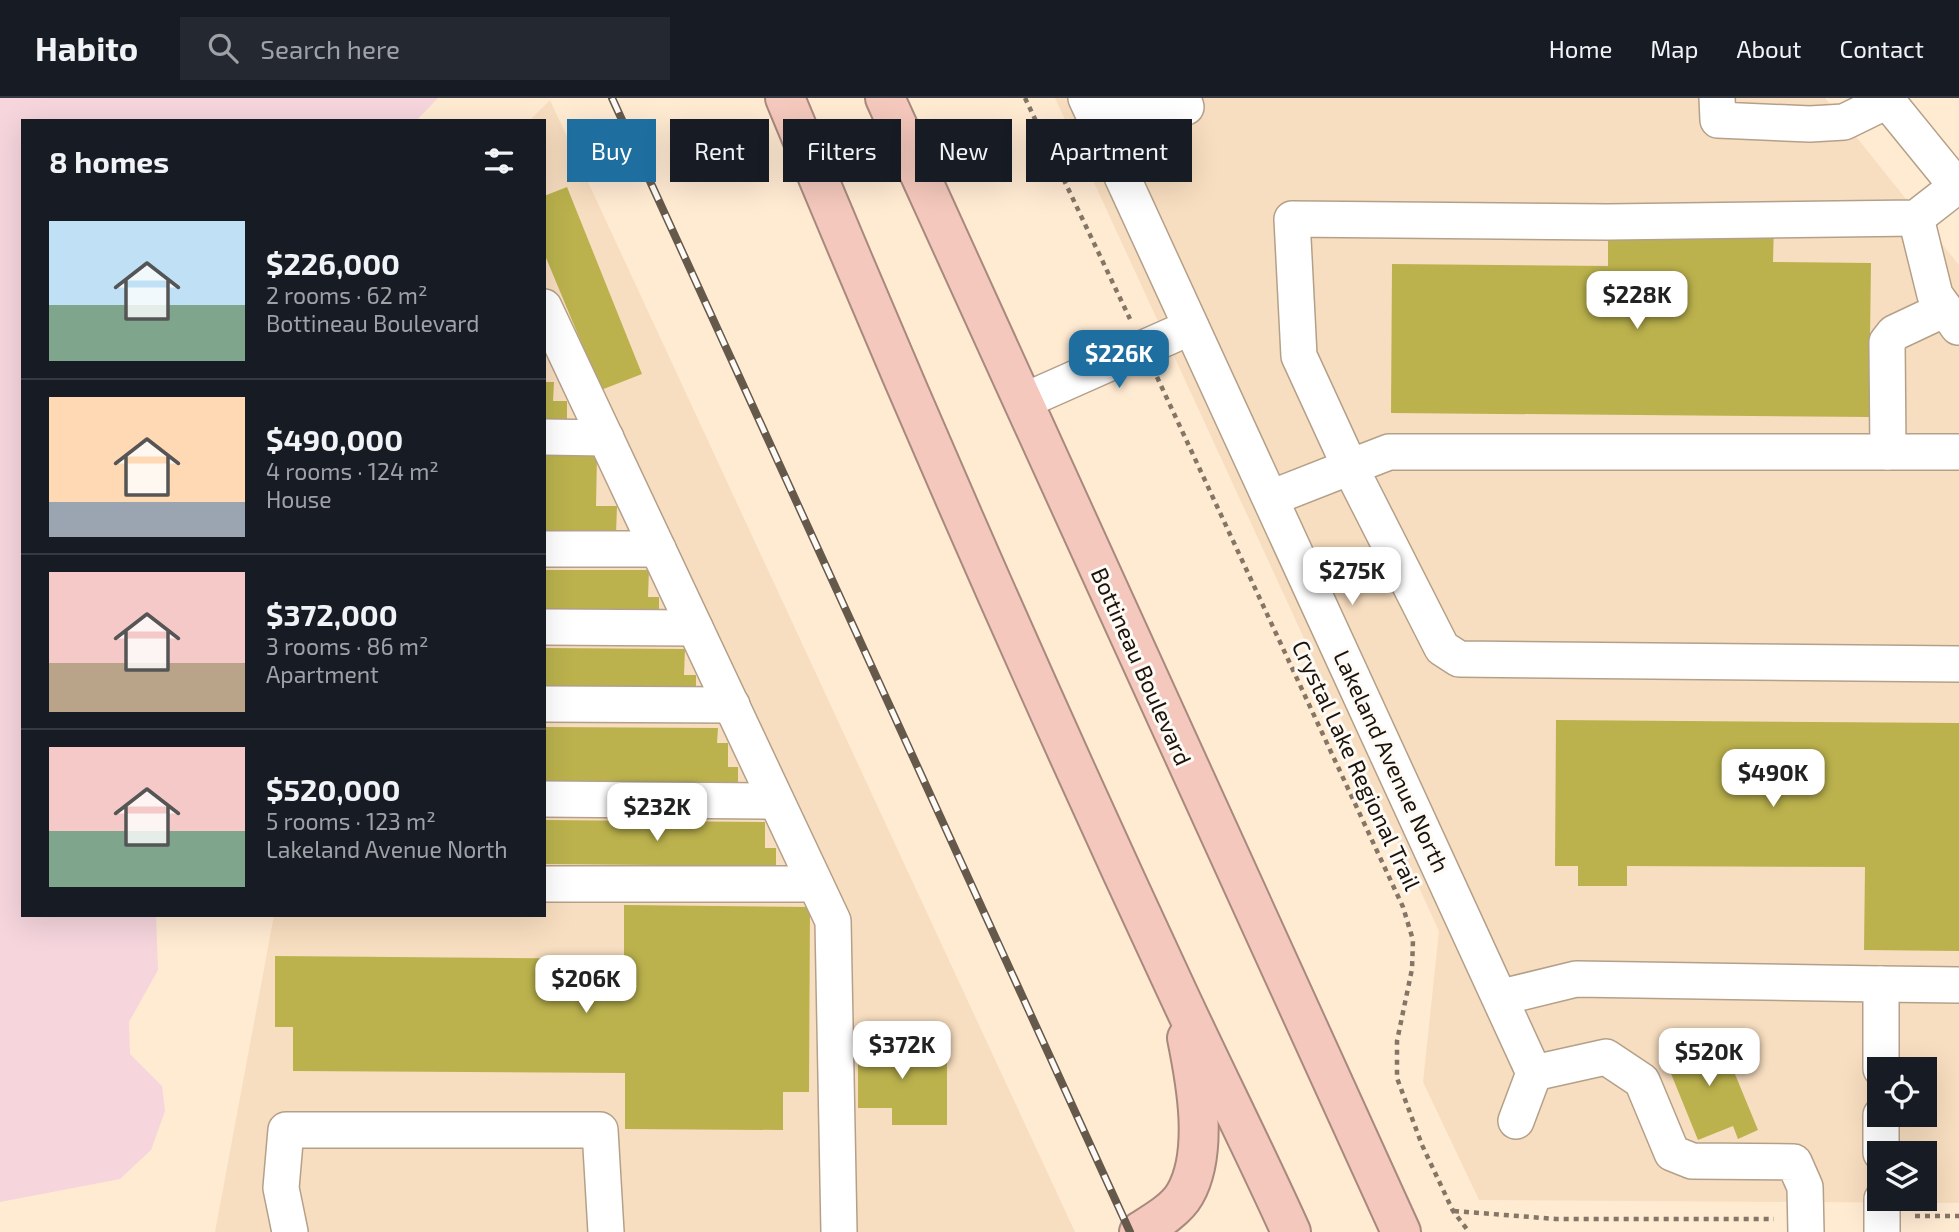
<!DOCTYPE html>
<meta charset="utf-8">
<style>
:root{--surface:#171b24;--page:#242831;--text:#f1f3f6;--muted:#9ea1a6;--line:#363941;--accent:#1e6fa0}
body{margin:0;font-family:"Exo 2",sans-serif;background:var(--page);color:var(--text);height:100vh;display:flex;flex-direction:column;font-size:26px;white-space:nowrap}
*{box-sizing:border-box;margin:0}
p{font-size:23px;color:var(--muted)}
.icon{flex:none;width:38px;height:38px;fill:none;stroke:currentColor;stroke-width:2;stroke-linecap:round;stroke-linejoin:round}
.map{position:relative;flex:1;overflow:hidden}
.drawer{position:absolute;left:21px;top:21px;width:525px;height:798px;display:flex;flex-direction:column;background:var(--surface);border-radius:0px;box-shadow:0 7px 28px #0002}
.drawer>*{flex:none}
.top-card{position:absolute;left:567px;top:21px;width:665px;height:63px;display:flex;gap:14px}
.controls{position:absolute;left:1867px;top:959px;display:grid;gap:14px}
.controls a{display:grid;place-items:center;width:70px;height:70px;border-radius:0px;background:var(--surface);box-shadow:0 7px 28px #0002;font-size:35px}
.price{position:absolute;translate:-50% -60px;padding:0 16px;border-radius:14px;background:#fff;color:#222;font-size:23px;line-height:46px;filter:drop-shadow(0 2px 4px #0008)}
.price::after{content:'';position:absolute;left:50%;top:42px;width:21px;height:16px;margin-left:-10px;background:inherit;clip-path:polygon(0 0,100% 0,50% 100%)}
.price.selected{background:var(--accent);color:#fff}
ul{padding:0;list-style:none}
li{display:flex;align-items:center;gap:21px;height:175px;padding:0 28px}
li+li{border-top:2px solid var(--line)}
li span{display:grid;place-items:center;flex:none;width:196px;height:140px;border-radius:0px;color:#555}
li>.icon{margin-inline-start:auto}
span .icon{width:84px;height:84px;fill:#fffc;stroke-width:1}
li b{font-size:30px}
h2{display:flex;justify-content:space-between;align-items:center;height:84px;padding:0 28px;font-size:30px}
.tag{padding:0 24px;border-radius:0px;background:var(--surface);box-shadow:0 7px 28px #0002;font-size:24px;line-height:63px}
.tag.selected{background:var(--accent);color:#fff}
header{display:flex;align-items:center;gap:42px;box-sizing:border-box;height:98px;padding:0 35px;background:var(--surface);border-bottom:2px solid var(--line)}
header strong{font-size:33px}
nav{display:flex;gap:38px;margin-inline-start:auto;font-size:24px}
.search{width:490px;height:63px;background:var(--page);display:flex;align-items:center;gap:18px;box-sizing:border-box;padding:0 24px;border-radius:0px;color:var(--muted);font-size:26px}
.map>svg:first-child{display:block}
.built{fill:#f8dec0;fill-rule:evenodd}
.green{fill:#f6d5dd}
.building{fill:#bbb24d}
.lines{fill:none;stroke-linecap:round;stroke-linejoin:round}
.minor-casing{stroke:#b4a089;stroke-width:38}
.highway-casing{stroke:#a8897e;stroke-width:42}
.path{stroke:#847667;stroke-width:4.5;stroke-dasharray:5 5;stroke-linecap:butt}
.minor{stroke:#fff;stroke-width:35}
.highway{stroke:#f4c8bc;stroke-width:38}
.rail-casing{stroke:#65594c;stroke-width:8}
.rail{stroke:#fefaf5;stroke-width:5;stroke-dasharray:16;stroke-linecap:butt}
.labels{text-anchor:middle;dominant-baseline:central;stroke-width:6;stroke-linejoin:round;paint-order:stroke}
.street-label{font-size:23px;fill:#1b130b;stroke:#fefaf5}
</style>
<header>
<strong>Habito</strong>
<div class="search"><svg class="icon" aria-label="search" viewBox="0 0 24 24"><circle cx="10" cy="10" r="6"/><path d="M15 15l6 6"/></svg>Search here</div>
<nav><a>Home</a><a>Map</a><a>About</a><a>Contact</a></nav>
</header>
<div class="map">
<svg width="1959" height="1134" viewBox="0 0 1959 1134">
<rect width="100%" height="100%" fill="#ffead2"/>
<g class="built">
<path d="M1055,0H1825L1959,167V1105L1479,1102L1423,984L1439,833ZM1880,971H1925V1017H1880ZM1880,1055H1925V1101H1880Z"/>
<path d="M550,2L1075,1134H215L274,817H544V23H529Z"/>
</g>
<path class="green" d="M0,0H438L416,23H23V817H156L158,872L129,924L130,956L162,988L165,1013L151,1052L120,1081L0,1104Z"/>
<g class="building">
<path d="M567,89L642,276L601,292L544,155V98Z"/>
<path d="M1608,124L1774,126L1773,164L1871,165L1869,319L1391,315L1392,166L1608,168Z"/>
<path d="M544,284H554L553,303H567V325H544Z"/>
<path d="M544,357H597L596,408H617L616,437H544Z"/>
<path d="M544,472H649L648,499H659V516L544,515Z"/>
<path d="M544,550L685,551L684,577H696V595L544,593Z"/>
<path d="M1556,622L1959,625V853L1864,852L1865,769L1627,768V788H1578V768H1555Z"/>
<path d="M544,629L718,630L717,645H728V669H738V688L544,687Z"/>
<path d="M544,722L765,724V750H776V768L544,766Z"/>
<path d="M624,807L810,809L809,994H783V1032L625,1031V975L293,973V929H275V858L624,861Z"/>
<path d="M1701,935L1708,953L1723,947L1758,1032L1738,1041L1733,1028L1698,1042L1661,951Z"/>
<path d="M858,937H903V955H947V1027H892V1010H858Z"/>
</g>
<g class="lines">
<defs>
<g id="minor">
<path d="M1086,0L1534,975L1516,1023"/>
<path d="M1717,0L1718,22L1810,26L1844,24L1887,3"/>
<path d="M1885,0L1959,91"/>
<path d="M1091,9H1186L1183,0"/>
<path d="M1916,120L1935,197L1958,229"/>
<path d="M544,209L833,823L839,1134"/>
<path d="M1024,303L1191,229"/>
<path d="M544,339L606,340"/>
<path d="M1888,354L1887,244L1894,235L1945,211"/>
<path d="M1959,354H1389L1350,369L1442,550L1459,561L1959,566"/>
<path d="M1271,400L1350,369L1299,258L1292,121L1608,124L1916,120L1957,88"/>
<path d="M544,451H658"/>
<path d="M544,529L695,530"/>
<path d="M544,606L732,607"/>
<path d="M544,701L776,703"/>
<path d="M544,786H815"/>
<path d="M1881,886L1959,887"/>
<path d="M1502,899L1576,881L1881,886V971"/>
<path d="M1534,975L1606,959L1642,983L1672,1055L1692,1063L1794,1064L1805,1089L1806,1134"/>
<path d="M1881,1017V1055"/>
<path d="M1882,1101V1134"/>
<path d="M290,1134L281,1090L286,1032H600L606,1134"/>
</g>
<g id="highway">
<path d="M785,0C909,300 1039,597 1176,891C1214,973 1254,1052 1291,1134"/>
<path d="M885,0L1401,1134"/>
<path d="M1139,1134C1155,1124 1176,1112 1185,1096C1209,1054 1196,984 1187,940"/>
</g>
</defs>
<use href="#minor" class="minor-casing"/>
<use href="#highway" class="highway-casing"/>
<g class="path">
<path d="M1025,0L1130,221"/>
<path d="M1157,279L1403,809L1413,842L1412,871L1397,943V980L1422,1047L1453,1113L1469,1134"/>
<path d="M1454,1113L1556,1121H1774"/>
<path d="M1915,1118H1959"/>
</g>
<use href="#minor" class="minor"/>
<use href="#highway" class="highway"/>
<defs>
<path id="rail" d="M612,0L1130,1134"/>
</defs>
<use href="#rail" class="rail-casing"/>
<use href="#rail" class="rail"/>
</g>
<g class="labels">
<g class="street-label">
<text transform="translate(1142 568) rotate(66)">Bottineau Boulevard</text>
<text transform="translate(1392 663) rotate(65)">Lakeland Avenue North</text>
<text transform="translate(1357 667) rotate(65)">Crystal Lake Regional Trail</text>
</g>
</g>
</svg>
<div class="controls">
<a><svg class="icon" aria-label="locate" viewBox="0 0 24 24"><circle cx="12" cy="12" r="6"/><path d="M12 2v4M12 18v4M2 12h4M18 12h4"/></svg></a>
<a><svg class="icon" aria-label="layers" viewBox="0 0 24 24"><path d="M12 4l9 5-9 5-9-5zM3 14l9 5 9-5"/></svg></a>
</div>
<b class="price" style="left:1637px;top:233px">$228K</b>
<b class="price selected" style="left:1119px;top:292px">$226K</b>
<b class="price" style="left:1352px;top:509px">$275K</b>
<b class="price" style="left:1773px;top:711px">$490K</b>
<b class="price" style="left:657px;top:745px">$232K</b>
<b class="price" style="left:586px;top:917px">$206K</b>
<b class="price" style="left:902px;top:983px">$372K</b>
<b class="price" style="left:1709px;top:990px">$520K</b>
<div class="top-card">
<a class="tag selected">Buy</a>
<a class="tag">Rent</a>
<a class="tag">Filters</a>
<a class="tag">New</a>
<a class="tag">Apartment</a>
</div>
<section class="drawer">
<h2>8 homes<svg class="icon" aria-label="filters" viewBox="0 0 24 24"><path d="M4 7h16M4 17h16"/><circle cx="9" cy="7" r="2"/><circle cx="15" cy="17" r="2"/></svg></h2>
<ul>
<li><span style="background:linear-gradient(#bfe0f5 60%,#7fa58c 0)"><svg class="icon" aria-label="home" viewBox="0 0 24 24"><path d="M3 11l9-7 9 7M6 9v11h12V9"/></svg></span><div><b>$226,000</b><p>2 rooms · 62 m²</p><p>Bottineau Boulevard</p></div></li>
<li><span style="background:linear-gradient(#ffd9b3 75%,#9aa5b1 0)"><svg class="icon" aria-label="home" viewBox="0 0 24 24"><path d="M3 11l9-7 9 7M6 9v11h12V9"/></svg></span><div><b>$490,000</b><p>4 rooms · 124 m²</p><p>House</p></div></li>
<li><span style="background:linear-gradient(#f6c9c9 65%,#b9a48a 0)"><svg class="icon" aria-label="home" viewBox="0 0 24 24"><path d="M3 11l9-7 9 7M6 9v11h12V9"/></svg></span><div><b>$372,000</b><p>3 rooms · 86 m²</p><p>Apartment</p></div></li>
<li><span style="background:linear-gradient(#f6c9c9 60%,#7fa58c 0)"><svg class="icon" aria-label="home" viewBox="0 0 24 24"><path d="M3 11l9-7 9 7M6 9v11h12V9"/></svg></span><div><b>$520,000</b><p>5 rooms · 123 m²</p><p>Lakeland Avenue North</p></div></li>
</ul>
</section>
</div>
